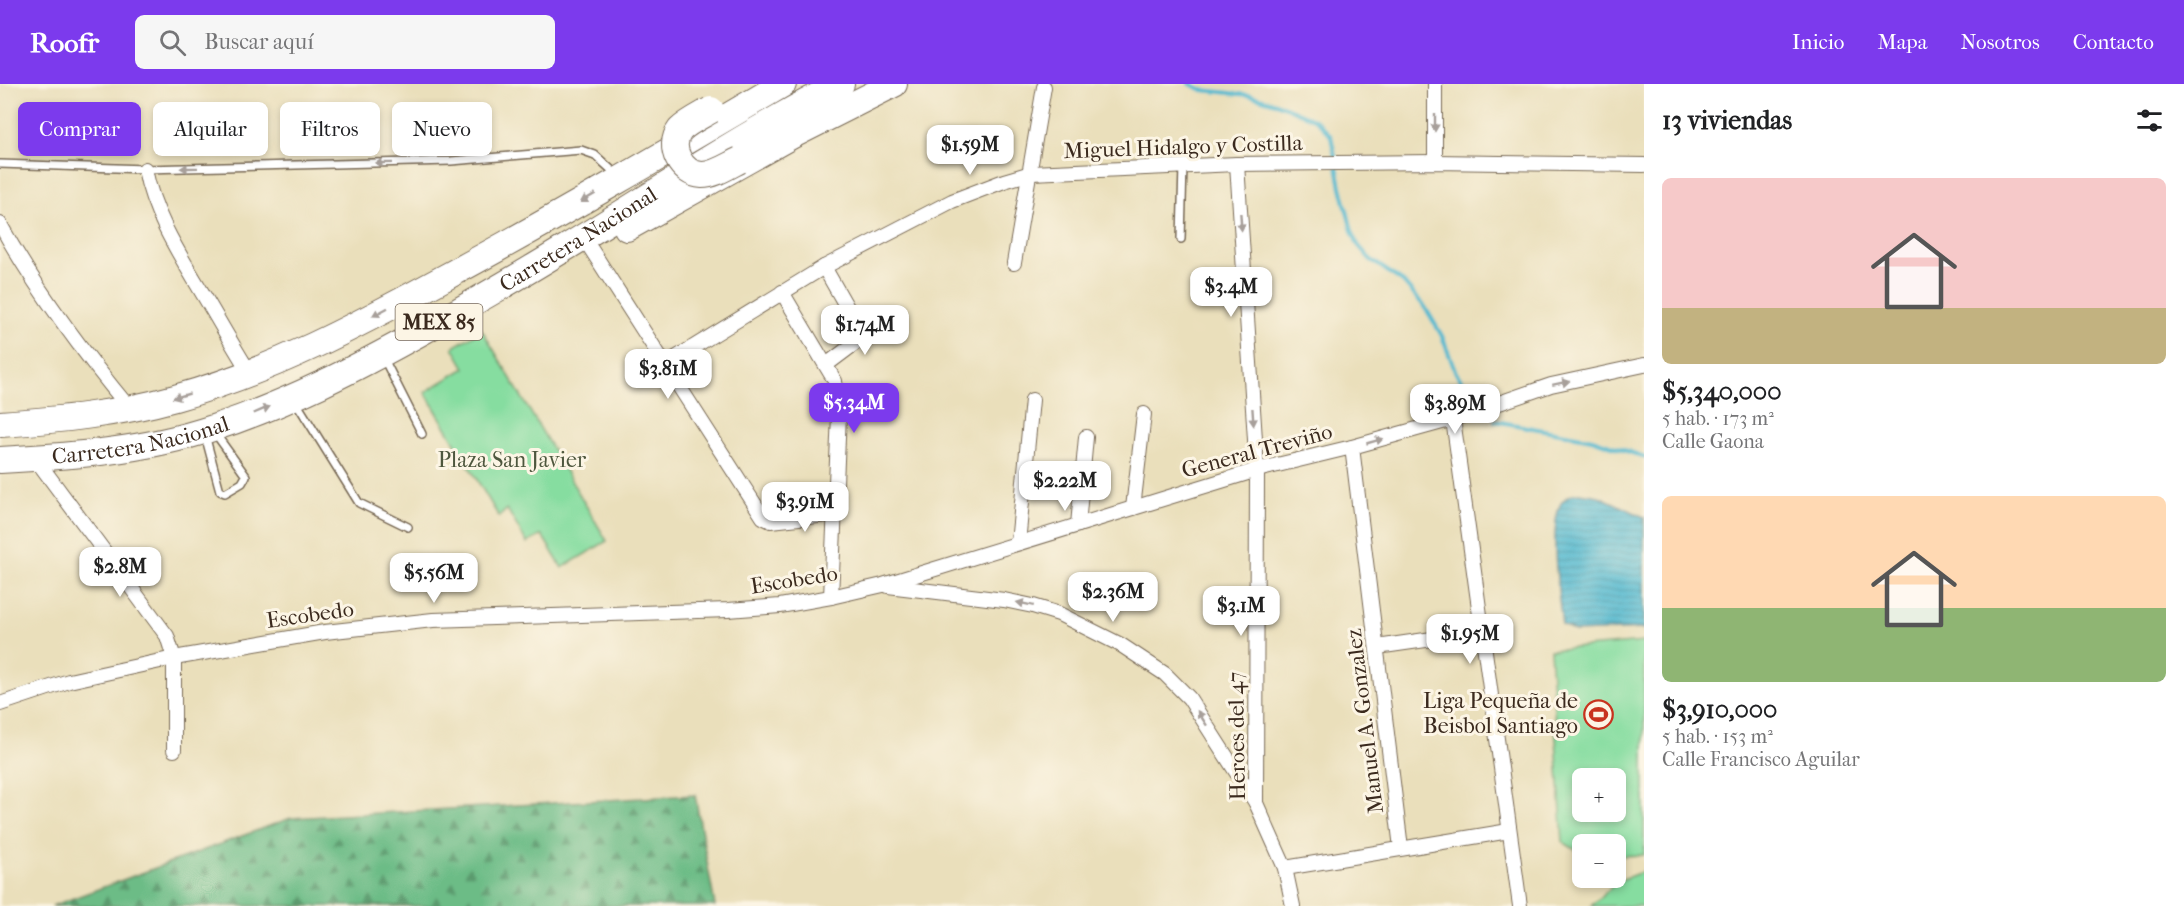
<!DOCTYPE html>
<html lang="es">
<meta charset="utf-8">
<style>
:root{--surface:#fff;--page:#f6f6f6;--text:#202124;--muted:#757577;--accent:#7c3aed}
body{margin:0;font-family:"IM FELL French Canon",serif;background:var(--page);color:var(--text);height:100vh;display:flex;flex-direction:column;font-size:22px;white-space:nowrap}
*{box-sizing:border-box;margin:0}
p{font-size:20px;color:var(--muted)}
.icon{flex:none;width:33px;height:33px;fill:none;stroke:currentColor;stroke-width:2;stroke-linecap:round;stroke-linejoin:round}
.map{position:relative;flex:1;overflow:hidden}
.side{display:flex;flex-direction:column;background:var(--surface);width:540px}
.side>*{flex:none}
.guide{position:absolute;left:18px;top:18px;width:570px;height:54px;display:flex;gap:12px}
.fabs{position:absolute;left:1572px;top:684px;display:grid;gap:12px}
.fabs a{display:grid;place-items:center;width:54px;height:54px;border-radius:9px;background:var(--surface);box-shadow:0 3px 9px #0003;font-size:30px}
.price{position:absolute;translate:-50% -51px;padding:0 14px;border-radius:12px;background:#fff;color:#222;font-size:20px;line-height:39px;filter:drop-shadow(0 2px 3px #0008)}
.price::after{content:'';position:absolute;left:50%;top:36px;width:18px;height:14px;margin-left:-9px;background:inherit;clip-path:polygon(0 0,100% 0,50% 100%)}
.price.selected{background:var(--accent);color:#fff}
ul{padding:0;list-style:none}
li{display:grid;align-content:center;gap:12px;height:318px;padding:0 18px}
li span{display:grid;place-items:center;height:186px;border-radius:9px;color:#555}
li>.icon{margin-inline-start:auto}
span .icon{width:108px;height:108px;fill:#fffc;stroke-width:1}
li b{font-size:26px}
h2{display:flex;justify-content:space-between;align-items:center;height:72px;padding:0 18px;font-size:26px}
.pill{padding:0 21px;border-radius:9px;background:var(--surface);box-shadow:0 3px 9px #0003;font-size:21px;line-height:54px}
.pill.selected{background:var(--accent);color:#fff}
header{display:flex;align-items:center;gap:36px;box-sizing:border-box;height:84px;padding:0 30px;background:var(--accent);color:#fff}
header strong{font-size:28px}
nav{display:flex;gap:33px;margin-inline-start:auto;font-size:21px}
.search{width:420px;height:54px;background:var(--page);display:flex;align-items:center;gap:15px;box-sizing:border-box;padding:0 21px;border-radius:9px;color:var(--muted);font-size:22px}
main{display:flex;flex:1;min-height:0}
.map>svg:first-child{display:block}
.forest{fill:url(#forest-firs);stroke:#547352;stroke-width:1.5}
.green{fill:#86dda0;stroke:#60845f;stroke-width:1.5;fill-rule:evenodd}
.water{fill:url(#water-rules);stroke:#467277;stroke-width:1.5}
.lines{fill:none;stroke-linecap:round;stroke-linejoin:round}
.stream{stroke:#52b9d0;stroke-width:4}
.lane-casing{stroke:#786955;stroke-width:10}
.street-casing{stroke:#786955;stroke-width:16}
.highway-casing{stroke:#786955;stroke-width:28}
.lane{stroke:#fff;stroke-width:7}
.street{stroke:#fff;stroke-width:14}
.highway{stroke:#fff;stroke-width:26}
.highway-bridge-casing{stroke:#786955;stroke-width:28;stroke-linecap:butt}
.highway-bridge{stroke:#fff;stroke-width:26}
.oneway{fill:#a79f9a}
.labels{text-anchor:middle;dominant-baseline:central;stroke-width:6;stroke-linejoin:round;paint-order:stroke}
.shield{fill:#fcf5e5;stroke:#75675a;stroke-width:1.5}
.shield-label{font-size:21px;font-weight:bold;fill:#3b2a1e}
.street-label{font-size:22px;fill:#3b2a1e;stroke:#fcf5e5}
.park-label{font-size:22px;fill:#4e573e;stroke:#fcf5e5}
.poi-label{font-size:22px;fill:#3b2a1e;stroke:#fcf5e5;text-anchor:end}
</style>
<header>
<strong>Roofr</strong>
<div class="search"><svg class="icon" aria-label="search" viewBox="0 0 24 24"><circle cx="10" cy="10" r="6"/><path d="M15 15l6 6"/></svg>Buscar aquí</div>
<nav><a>Inicio</a><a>Mapa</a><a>Nosotros</a><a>Contacto</a></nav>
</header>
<main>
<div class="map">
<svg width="1644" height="822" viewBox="0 0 1644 822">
<defs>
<pattern id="forest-firs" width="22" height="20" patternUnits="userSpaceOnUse" patternTransform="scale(1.5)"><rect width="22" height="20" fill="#6cbc86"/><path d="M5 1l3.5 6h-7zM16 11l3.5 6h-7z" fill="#5a996d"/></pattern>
<pattern id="water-rules" width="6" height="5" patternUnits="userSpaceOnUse" patternTransform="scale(1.5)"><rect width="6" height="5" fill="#52b9d0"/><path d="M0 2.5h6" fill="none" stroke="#4597a8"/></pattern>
</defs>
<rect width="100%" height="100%" fill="#fcf5e5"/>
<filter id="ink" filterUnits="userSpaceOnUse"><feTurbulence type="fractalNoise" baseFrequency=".0167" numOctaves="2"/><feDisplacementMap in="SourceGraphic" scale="12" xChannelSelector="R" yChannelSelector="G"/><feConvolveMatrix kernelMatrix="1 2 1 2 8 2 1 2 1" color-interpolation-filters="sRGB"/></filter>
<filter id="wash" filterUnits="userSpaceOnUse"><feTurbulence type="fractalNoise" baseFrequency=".008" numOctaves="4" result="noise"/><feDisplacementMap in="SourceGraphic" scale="24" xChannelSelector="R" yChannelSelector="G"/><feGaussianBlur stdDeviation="1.35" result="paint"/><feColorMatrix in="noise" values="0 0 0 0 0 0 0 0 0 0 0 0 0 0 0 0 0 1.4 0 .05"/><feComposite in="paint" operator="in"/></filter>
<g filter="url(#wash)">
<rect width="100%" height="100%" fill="#eadfbb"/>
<path class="forest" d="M695,711L715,822H52L291,734Z"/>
<g class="green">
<path d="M482,246L607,457L562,484L542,451L527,459L507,425L499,433L425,308L465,284L453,263Z"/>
<path d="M1644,558V771L1616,772V760H1582V770L1563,758L1550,566ZM1616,694V728H1582V694Z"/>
<path d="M1644,787V822H1591L1618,797Z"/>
</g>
<path class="water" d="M1579,409L1599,412L1644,433V545L1575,548L1562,541C1559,512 1549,447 1560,421C1564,413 1571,410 1579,409Z"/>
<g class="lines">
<g class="stream">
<path d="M1190,0L1202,6L1249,11L1276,19L1316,36L1331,52L1341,103L1352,147L1358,161L1370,175L1403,198L1425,223L1442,252L1456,289L1473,313"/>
<path d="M1495,337L1592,355L1644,373"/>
</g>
</g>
</g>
<g filter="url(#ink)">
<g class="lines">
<defs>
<g id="lane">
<path d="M0,80L145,85L451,77L581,66L595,71L617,91"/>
<path d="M1181,155L1183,82"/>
<path d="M384,275L422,350"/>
<path d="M296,318L359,419L408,443"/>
<path d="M205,351L220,407L225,409L242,399L246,392L215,349"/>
</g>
<g id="street">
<path d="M1435,0V78"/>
<path d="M1237,80L1257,386L1256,719L1285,784L1293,822"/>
<path d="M145,85C154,134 185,179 210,222C223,244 236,267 250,289"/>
<path d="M0,140C36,206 82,267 130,325"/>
<path d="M589,162L763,433L771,437L836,430"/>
<path d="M1014,179L1044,3"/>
<path d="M824,183L861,248L858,257L826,281"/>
<path d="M782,208L835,297L839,331L831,513"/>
<path d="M664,281L824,183L952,117L1004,97L1031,89L1237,80L1435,78L1644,81"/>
<path d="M1453,335L1520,822"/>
<path d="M1352,363L1401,764"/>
<path d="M35,374L167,552L174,574V666"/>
<path d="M1133,424L1144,330"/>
<path d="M1078,441L1086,353"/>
<path d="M1018,459L1032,316"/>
<path d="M888,502L1004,516L1033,522L1059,530L1121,561L1165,590L1189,614L1256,719"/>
<path d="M1377,563L1481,548"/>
<path d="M0,620L69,597L174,574L325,548L433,536L728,526L780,522L831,513L883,501L1257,386L1352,363L1453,335L1551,301L1644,281"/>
<path d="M1285,784L1509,747"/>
</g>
<g id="highway">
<path d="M627,144L791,52L894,0"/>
<path d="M0,340C59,336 118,330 175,314C272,287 356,242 444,194C559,132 671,66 783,0"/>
<path id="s1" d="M0,376C72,372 144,367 213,344C287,320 357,284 425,246C473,219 520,192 567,163C658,108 746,48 841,0"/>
</g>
</defs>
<use href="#lane" class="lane-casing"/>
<use href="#street" class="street-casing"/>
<use href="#highway" class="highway-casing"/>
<use href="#lane" class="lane"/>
<use href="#street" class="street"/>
<use href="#highway" class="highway"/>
<defs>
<path id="highway-bridge" d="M711,26C701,32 688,38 680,46C667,63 681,90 702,91C715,91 729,81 740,76"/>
</defs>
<use href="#highway-bridge" class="highway-bridge-casing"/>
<use href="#highway-bridge" class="highway-bridge"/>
</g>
<defs><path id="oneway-solid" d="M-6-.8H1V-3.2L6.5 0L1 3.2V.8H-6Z" transform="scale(1.5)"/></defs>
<g class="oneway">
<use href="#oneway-solid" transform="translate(1435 39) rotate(90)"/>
<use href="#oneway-solid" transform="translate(384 79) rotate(179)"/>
<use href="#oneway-solid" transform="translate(189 84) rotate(179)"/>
<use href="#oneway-solid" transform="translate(588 114) rotate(149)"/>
<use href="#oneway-solid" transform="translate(1241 138) rotate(86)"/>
<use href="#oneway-solid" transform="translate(380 228) rotate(152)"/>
<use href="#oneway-solid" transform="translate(1561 299) rotate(-12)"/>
<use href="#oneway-solid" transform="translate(181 312) rotate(164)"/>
<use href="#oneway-solid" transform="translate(262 326) rotate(-23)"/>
<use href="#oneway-solid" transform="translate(1253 333) rotate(86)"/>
<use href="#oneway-solid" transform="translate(1375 357) rotate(-16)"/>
<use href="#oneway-solid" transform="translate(1025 520) rotate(-168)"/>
<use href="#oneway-solid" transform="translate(1202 634) rotate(-123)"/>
</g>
</g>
<defs>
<symbol id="stadium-ring" viewBox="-11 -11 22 22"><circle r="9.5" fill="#fcf5e5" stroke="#c8321e" stroke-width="1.5"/><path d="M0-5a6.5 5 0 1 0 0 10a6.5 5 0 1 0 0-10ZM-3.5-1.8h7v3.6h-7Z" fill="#c8321e"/></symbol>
</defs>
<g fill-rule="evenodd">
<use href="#stadium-ring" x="1582" y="614" width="33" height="33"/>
</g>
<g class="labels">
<rect class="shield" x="395.5" y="220" width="87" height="36" rx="4.5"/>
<g class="shield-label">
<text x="439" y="238">MEX 85</text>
</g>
<g class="street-label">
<text transform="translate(1183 63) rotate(-2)">Miguel Hidalgo y Costilla</text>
<text stroke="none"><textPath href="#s1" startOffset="628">Carretera Nacional</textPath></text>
<text stroke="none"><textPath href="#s1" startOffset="142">Carretera Nacional</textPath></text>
<text transform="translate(1257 367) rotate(-15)">General Treviño</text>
<text transform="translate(794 496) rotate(-9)">Escobedo</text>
<text transform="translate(310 531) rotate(-8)">Escobedo</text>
<text transform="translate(1365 637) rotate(-97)">Manuel A. Gonzalez</text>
<text transform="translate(1237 652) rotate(-91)">Heroes del 47</text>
</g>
<g class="park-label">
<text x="512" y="376">Plaza San Javier</text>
</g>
<g class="poi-label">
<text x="1578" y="617">Liga Pequeña de<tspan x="1578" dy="25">Beisbol Santiago</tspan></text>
</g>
</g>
</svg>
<div class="fabs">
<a>+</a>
<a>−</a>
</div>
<b class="price" style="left:970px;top:92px">$1.59M</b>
<b class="price" style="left:1231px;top:234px">$3.4M</b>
<b class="price" style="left:865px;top:272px">$1.74M</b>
<b class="price" style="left:668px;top:316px">$3.81M</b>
<b class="price selected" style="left:854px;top:350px">$5.34M</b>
<b class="price" style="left:1455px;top:351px">$3.89M</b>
<b class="price" style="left:1065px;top:428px">$2.22M</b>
<b class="price" style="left:805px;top:449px">$3.91M</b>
<b class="price" style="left:120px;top:514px">$2.8M</b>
<b class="price" style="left:434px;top:520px">$5.56M</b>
<b class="price" style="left:1113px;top:539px">$2.36M</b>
<b class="price" style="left:1241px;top:553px">$3.1M</b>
<b class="price" style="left:1470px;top:581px">$1.95M</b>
<div class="guide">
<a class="pill selected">Comprar</a>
<a class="pill">Alquilar</a>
<a class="pill">Filtros</a>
<a class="pill">Nuevo</a>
</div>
</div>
<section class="side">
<h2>13 viviendas<svg class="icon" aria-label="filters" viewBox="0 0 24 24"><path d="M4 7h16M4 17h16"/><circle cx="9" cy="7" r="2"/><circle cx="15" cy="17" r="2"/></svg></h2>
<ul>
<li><span style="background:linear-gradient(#f6c9c9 70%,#c2b280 0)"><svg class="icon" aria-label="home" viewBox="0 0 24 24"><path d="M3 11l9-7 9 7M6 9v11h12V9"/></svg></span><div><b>$5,340,000</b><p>5 hab. · 173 m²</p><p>Calle Gaona</p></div></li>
<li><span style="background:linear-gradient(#ffd9b3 60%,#8fb573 0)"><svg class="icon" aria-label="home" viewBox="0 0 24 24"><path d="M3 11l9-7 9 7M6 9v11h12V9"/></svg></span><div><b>$3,910,000</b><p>5 hab. · 153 m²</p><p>Calle Francisco Aguilar</p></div></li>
</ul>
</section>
</main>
